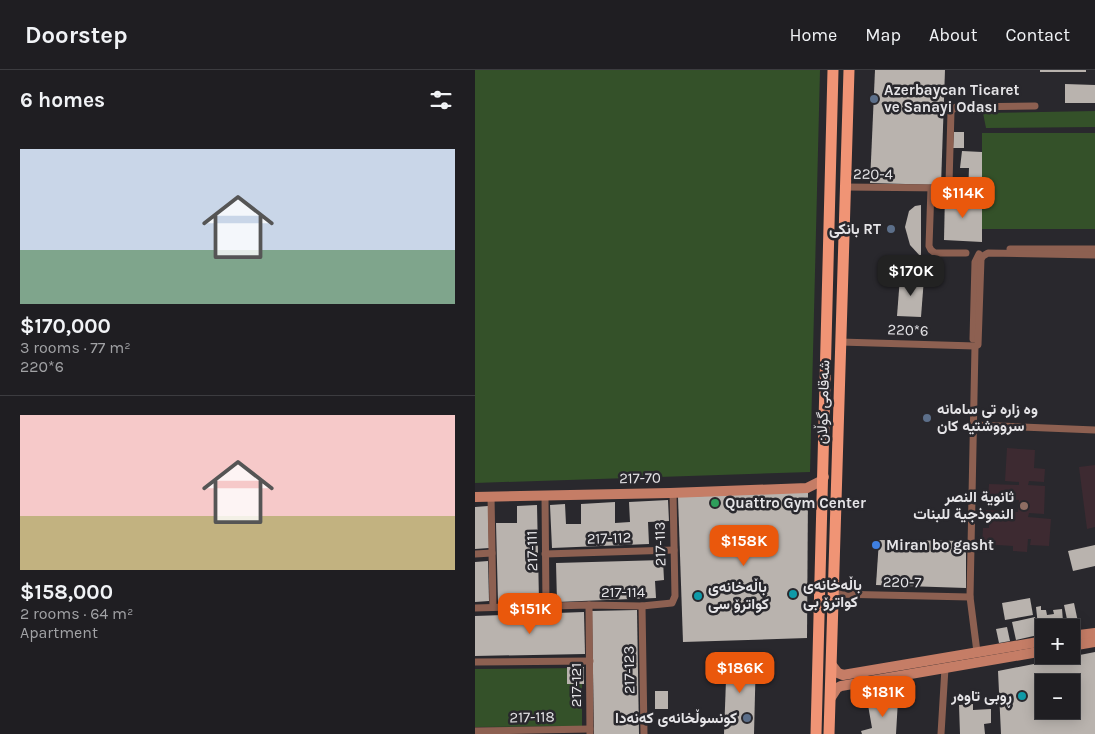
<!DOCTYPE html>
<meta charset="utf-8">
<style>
:root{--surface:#1f1e22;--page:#27272a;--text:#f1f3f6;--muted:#a1a2a5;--line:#3c3c40;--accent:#ea580c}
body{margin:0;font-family:Karla,Vazirmatn,sans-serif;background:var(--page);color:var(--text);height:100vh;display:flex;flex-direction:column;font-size:19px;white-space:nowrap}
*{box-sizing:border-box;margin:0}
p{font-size:16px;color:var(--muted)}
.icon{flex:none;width:28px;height:28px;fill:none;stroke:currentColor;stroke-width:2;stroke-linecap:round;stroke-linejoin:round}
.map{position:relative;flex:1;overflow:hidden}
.side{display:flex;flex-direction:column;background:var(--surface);width:475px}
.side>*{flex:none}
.buttons{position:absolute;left:560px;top:549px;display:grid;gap:10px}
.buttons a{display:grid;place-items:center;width:45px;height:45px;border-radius:0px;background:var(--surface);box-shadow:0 2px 12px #0003,0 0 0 1px var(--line);font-size:25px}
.price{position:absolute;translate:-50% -42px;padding:0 11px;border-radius:10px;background:var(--accent);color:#fff;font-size:16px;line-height:32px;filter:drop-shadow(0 1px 2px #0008)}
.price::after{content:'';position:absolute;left:50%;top:30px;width:15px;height:11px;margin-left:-8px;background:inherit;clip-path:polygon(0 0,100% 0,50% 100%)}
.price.on{background:#222;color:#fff}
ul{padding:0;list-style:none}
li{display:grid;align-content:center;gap:10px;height:265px;padding:0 20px}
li+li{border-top:1px solid var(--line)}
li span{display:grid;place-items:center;height:155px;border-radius:0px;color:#555}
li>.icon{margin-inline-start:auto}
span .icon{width:90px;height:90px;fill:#fffc;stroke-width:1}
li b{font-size:21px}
h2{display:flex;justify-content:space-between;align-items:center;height:60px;padding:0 20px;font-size:21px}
header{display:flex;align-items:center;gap:30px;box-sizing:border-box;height:70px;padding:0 25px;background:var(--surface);border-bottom:1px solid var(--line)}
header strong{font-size:24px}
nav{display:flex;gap:28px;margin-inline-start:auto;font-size:18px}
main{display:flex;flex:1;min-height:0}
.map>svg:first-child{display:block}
.education{fill:#3d2a31}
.green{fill:#345129}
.building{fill:#b9b3ae;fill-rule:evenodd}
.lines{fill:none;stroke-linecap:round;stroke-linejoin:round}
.street{stroke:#8d6051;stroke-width:7}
.secondary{stroke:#c57d66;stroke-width:10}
.primary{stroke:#f09475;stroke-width:11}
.service-dot{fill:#5c6f8a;stroke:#29282d;stroke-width:2}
.leisure-dot{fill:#2e9e5b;stroke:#29282d;stroke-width:2}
.education-dot{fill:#8d6e63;stroke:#29282d;stroke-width:2}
.shop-dot{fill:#3f7fe0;stroke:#29282d;stroke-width:2}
.culture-dot{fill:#0f9aa8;stroke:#29282d;stroke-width:2}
.labels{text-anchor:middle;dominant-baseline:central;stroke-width:5;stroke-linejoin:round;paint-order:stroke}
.poi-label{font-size:15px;font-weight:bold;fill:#e5e4e7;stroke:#29282d;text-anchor:start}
.street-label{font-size:15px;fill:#e5e4e7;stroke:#29282d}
</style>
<header>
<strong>Doorstep</strong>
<nav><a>Home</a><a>Map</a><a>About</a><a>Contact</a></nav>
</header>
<main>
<section class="side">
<h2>6 homes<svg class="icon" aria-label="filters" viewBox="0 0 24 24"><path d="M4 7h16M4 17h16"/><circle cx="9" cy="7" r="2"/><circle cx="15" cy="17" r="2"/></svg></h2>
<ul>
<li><span style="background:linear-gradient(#c9d6e8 65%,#7fa58c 0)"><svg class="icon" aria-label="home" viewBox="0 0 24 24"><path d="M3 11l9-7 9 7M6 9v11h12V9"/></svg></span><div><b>$170,000</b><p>3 rooms · 77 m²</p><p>220*6</p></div></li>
<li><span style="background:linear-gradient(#f6c9c9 65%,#c2b280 0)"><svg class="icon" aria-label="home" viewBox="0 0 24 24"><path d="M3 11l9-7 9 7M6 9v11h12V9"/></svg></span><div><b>$158,000</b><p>2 rooms · 64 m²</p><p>Apartment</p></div></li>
</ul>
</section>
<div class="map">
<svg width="620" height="664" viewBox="0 0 620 664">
<rect width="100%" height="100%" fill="#29282d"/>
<g class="education">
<path d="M532,378L560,380L559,398L570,399L569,412L554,411L553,415L570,416L569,444L554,443L553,447L576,449L574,476L555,475L556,469H553L552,482L538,481V476L507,474L508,458H514V454H510L511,440L543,442L544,430L513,428L514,414L544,415V412L530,411Z"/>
<path d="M620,395V457L612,459L604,397Z"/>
</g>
<g class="green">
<path d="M0,0H345L335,402L0,413Z"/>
<path d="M620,41V57L511,58L508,43Z"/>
<rect x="507" y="63" width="113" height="96"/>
<path d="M107,598V656L0,657V599Z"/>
</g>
<g class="building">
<path d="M400,0H470L466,115L395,113Z"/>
<rect x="565" y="0" width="46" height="2"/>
<path d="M590,14L620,15V33H590Z"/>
<path d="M479,62H489V78H478Z"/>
<path d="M487,81L507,82V126L493,125L494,98H485Z"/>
<path d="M470,124L507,128V172L469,170Z"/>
<path d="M446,135V187L435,175L430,157L434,141L440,136Z"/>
<path d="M425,207L449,208L446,247L422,246Z"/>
<path d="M333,422L332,568L208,572L203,427Z"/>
<path d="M193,430L194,451L173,452L174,474L77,478L75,435L90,434L91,454H106V434L140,432V453L155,452L154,432Z"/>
<path d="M62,435L64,531L23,532L21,453H42V436Z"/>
<path d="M13,436L14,478L0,479V437Z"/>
<path d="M404,470L491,471V518L401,515Z"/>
<path d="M620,475V496L598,501L593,481Z"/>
<path d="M188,490L189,510L180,511L181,528L82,532L81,493Z"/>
<path d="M13,491L14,531L0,532V492Z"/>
<path d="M555,528L558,545L530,550L527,533Z"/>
<path d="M599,533L603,552L593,554L589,535Z"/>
<path d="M566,536V540H571L572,545L579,544L578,540L587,539L588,551L581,552V556L570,557V555L563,556L561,537Z"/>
<path d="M162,540L164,664H119L117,541Z"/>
<path d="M109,542L110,584L0,586V546Z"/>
<path d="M560,547L563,565L541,570L537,552Z"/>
<path d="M532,557L535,571L524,573L521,559Z"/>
<path d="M620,582V664H526L523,601ZM569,612H596V640H569Z"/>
<path d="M252,583L281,584L279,664H249Z"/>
<rect x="92" y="597" width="17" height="17"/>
<rect x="180" y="621" width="13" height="18"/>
<path d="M423,630L421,664H387L386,661L397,658L393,635Z"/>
<path d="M498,634V640L516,639V653L509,654L510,664H485L484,635Z"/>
</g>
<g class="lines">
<g class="street">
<path d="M369,117L471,118L474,114L476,41L481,37L560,36"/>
<path d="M456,118L454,176L456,180L460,183H491"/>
<path d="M535,179H620"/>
<path d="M498,269L500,192L504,184"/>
<path d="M365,272L500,276"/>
<path d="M498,355L620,360"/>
<path d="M16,426L18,537"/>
<path d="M70,426L71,537"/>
<path d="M0,484L17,483"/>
<path d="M70,484L199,480"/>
<path d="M359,524L495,527"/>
<path d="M114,535L115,664"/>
<path d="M167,536L169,664"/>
<path d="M0,538L114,535L167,536L197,533L200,526L198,422"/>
<path d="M502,582L495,527L500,276L503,275L506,189L508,186L513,183L620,185"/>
<path d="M0,592L115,591"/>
<path d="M0,661L115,659"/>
<path d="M466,664L470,598"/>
</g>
<g class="secondary">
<path d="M0,427L195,423L332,418L346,411L349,407"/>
<path d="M596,566L620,563"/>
<path d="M596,576L620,572"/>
<path d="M356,594L363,603L368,605L569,571"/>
<path d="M355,629L362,618L366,616L569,581"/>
</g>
<g class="primary">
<path d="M341,664L358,0"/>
<path d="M354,664L374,0"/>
</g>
</g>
<g class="service-dot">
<circle cx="399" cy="29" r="5"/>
<circle cx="416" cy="159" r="5"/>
<circle cx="452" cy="348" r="5"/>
<circle cx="272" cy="648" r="5"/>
</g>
<circle class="leisure-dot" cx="240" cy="433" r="5"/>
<circle class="education-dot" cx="549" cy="436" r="5"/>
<circle class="shop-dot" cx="401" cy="475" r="5"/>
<g class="culture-dot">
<circle cx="318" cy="524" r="5"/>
<circle cx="223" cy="526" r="5"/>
<circle cx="547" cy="626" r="5"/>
</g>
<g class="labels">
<g class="poi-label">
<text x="409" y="20">Azerbaycan Ticaret<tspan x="409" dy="17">ve Sanayi Odası</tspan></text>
<text x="406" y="159" text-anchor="end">بانكی RT</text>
<text x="462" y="339">وه زاره تى سامانه<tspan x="462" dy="17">سرووشتيه كان</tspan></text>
<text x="539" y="427" text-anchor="end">ثانوية النصر<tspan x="539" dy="17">النموذجية للبنات</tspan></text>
<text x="250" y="433">Quattro Gym Center</text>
<text x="411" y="475">Miran bo gasht</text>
<text x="328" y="515">باڵەخانەی<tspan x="328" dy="17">کواترۆ بی</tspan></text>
<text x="233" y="517">باڵەخانەی<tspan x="233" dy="17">کواترۆ سی</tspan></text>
<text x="537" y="626" text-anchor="end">ڕوبی تاوەر</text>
<text x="262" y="648" text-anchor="end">کونسوڵخانەی کەنەدا</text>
</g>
<g class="street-label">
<text transform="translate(398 104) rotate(1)">220-4</text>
<text transform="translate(433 260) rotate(2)">220*6</text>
<text transform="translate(348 332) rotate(-88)">شەقامی گوڵان</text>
<text transform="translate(165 408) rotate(-1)">217-70</text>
<text transform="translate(134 468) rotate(-2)">217-112</text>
<text transform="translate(185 474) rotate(-91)">217-113</text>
<text transform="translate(57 481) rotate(-91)">217-111</text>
<text transform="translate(427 512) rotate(1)">220-7</text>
<text x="148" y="522">217-114</text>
<text transform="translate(154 600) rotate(-91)">217-123</text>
<text transform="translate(101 615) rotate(-90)">217-121</text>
<text transform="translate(57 647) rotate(-1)">217-118</text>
</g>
</g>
</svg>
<div class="buttons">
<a>+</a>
<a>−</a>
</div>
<b class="price" style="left:488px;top:149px">$114K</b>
<b class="price on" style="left:436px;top:227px">$170K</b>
<b class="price" style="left:269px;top:497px">$158K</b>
<b class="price" style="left:55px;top:565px">$151K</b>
<b class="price" style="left:265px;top:624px">$186K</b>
<b class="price" style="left:408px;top:648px">$181K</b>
</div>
</main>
